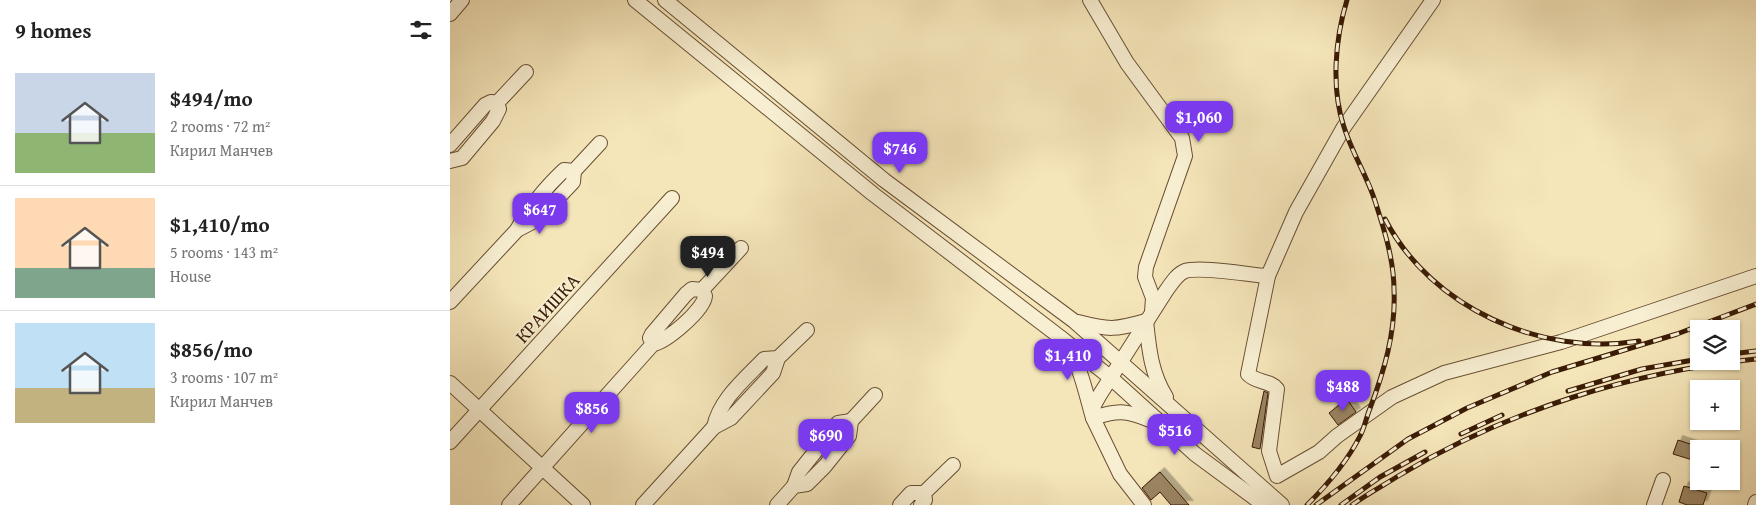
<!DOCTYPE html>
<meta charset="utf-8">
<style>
:root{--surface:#fff;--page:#f6f6f6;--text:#222;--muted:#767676;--line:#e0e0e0;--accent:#7c3aed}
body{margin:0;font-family:"Gentium Book Plus",serif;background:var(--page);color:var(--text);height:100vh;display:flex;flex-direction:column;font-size:19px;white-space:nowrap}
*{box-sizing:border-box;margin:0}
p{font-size:16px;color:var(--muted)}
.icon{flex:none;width:28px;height:28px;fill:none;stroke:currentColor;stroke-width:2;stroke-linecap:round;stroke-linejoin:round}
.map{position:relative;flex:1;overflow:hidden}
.sheet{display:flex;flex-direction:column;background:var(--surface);width:450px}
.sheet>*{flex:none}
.controls{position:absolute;left:1240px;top:320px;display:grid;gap:10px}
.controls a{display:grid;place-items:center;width:50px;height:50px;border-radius:0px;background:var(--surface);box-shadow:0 1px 4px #0004;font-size:25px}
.price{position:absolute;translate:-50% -42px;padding:0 11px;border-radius:10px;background:var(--accent);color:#fff;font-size:16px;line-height:32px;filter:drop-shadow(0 1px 2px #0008)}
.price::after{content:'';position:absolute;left:50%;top:30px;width:15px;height:11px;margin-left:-8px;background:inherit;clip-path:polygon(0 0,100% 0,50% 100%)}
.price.current{background:#222;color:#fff}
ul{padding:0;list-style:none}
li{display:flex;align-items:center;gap:15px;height:125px;padding:0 15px}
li+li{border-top:1px solid var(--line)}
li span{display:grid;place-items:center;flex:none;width:140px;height:100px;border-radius:0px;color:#555}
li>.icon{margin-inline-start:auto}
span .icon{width:60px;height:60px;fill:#fffc;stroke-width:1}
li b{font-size:21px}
h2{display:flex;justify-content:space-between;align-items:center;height:60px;padding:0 15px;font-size:21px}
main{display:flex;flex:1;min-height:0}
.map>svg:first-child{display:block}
.building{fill:#9b8563;stroke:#3a1b04;filter:url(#shadow)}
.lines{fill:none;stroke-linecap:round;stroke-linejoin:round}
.minor-casing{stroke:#694e32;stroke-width:16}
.minor{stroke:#f8efd2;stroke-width:14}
.rail-casing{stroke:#3a1b04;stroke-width:5}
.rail{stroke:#f8efd2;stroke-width:3;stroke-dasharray:9;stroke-linecap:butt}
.labels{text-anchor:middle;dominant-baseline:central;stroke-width:4;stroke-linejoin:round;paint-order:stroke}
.street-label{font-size:19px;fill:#3a1b04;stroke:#f8efd2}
</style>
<main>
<section class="sheet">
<h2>9 homes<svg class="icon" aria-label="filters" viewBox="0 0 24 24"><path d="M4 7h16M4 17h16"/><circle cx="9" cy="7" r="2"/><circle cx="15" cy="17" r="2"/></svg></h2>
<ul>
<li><span style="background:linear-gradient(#c9d6e8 60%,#8fb573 0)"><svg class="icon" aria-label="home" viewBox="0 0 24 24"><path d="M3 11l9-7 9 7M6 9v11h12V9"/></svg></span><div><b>$494/mo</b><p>2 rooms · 72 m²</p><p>Кирил Манчев</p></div></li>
<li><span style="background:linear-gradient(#ffd9b3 70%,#7fa58c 0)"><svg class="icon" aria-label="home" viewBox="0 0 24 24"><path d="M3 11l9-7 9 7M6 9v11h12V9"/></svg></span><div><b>$1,410/mo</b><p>5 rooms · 143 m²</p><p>House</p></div></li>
<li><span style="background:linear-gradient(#bfe0f5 65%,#c2b280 0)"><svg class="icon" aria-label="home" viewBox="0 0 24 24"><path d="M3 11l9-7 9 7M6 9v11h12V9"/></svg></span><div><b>$856/mo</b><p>3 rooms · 107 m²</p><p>Кирил Манчев</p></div></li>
</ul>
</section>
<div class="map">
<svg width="1306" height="505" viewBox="0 0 1306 505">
<defs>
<filter id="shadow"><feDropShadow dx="4.5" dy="-4.5" stdDeviation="0" flood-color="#0004"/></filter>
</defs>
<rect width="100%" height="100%" fill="#f5e6ba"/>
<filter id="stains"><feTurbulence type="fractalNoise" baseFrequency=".004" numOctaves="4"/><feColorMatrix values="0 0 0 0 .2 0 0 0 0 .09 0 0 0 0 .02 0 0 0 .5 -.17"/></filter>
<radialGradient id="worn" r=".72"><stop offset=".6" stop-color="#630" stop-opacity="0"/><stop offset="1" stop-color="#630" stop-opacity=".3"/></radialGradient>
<g class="building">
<path d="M814,391L818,393L810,449L802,447Z"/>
<path d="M897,399L906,412L888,425L879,413Z"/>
<path d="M1228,440L1249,447V462L1223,454Z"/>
<path d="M710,472L739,505H721L710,492L701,500L692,488Z"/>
<path d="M1234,486L1257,493L1253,505H1237L1229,502Z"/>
</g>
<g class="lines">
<defs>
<g id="minor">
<path d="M185,0L423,194L610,337L661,378L745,454L814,505"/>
<path d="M215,0L434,180L624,321L832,505"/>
<path d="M640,0L677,63L732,138L735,156L696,267L695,277L703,298L702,312"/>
<path d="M983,0L894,127L846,212L818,276L798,374C806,383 820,380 827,389L819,451L827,476L869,452L887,436L942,397L994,373L1111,342L1306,276"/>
<path d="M0,14L12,0"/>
<path d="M0,145L35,105L41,102L47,103"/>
<path d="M0,161L12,158L43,121L49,109L47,103L76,72"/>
<path d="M67,230C79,207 95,188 114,170L124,171"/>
<path d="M252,290L291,248"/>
<path d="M0,302L67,230L88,219L123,182L124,171L150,143"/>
<path d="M628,322C659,330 665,330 696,321C699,349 701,373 716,397"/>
<path d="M617,346C631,367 636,394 643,418C667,410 676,410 700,420"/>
<path d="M0,383L133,505"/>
<path d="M264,427C270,399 295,379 314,359L328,358"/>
<path d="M0,442L222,198"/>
<path d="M344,486L349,472L388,423L401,421"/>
<path d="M59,505L203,344C216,342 254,310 255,296L252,290L242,289L236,294L202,334L200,338L203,344"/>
<path d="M193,505L264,427L281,418L323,373L328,358L357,330"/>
<path d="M327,505L344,486L357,484L375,466L399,436L401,421L425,395"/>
<path d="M450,505L461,493H474"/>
<path d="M471,505L475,500L474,493L503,465"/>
<path d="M694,505L670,474L643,418L644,405L649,396L716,291C721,284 727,274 735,271C751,266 800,275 818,276"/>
<path d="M1204,505L1213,480"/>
<path d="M1305,505L1306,502"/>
</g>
</defs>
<use href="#minor" class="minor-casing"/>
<use href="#minor" class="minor"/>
<defs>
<g id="rail">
<path d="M935,219C981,308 1092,357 1189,341"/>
<path d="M1281,354L1306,351"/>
<path d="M1118,391L1192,369L1249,359"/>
<path d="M1011,434L1052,415"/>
<path d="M857,505C877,485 897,462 910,436C914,429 916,419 919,411C934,372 946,332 944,290C944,260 934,229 925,201C917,176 902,153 894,127C881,89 885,39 897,0"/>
<path d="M866,505L958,439L1017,408L1102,372L1227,334L1306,304"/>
<path d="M891,505L930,477L975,452"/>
<path d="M902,505C917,494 934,485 950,475C1058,410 1182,372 1306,359"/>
</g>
</defs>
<use href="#rail" class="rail-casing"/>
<use href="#rail" class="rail"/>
</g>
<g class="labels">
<g class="street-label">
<text transform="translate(97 308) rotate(-48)">КРАИШКА</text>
</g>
</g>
<rect width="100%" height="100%" filter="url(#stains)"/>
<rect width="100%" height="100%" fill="url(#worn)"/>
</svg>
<div class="controls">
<a><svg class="icon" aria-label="layers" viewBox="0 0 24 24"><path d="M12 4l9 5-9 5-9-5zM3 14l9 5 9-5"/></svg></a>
<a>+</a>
<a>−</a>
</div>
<b class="price" style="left:749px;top:143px">$1,060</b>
<b class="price" style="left:450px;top:174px">$746</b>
<b class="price" style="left:90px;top:235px">$647</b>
<b class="price current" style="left:258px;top:278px">$494</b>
<b class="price" style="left:618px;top:381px">$1,410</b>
<b class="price" style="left:893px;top:412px">$488</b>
<b class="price" style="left:142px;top:434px">$856</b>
<b class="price" style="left:725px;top:456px">$516</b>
<b class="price" style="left:376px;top:461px">$690</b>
</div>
</main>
